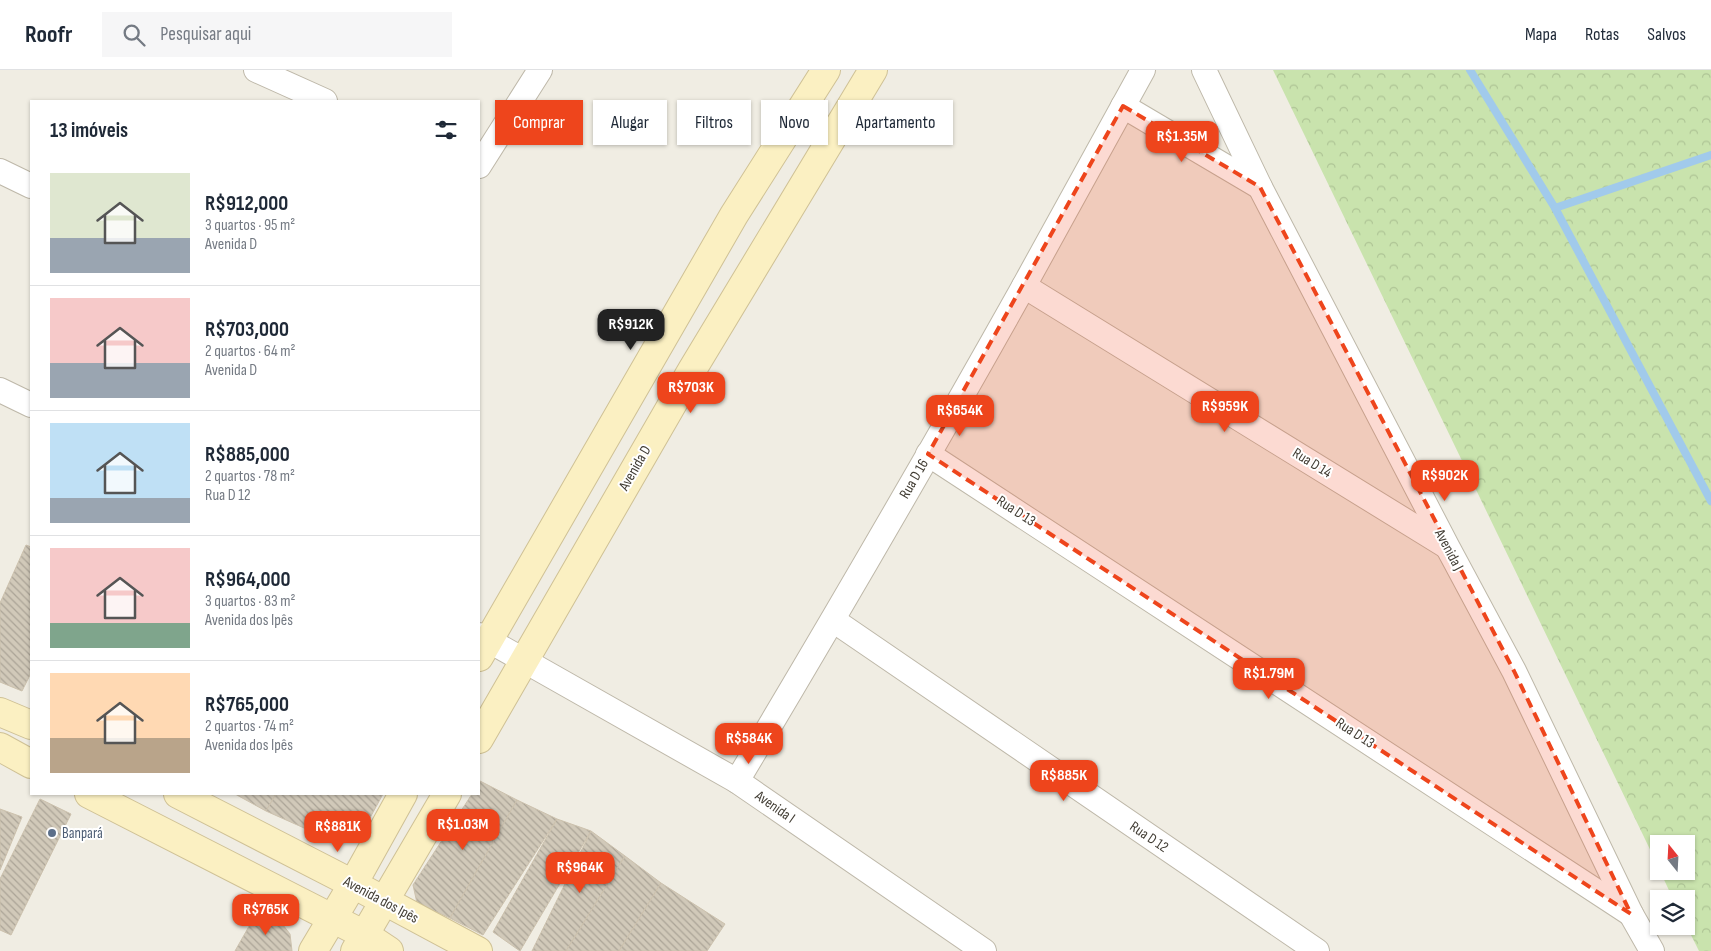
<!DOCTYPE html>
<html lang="pt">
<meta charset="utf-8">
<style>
:root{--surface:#fff;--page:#f6f6f7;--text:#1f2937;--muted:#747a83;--line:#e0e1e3;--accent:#ee451c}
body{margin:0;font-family:"Sofia Sans Condensed",sans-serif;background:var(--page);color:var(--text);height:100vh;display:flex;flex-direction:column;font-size:19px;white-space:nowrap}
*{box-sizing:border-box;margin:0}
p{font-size:16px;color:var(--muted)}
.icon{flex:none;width:28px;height:28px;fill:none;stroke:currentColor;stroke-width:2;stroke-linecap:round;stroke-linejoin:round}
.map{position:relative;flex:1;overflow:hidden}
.drawer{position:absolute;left:30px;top:30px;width:450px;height:695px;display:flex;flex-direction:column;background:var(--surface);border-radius:0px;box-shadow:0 1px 4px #0004}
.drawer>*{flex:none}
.top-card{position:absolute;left:495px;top:30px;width:475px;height:45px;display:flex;gap:10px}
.needle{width:32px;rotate:342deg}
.fabs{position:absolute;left:1650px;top:765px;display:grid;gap:10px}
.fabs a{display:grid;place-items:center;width:45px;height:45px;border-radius:0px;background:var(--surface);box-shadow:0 1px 4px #0004;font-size:25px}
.price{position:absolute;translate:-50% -42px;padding:0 11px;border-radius:10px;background:var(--accent);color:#fff;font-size:16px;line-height:32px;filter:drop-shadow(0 1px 2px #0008)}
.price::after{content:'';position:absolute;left:50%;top:30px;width:15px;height:11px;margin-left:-8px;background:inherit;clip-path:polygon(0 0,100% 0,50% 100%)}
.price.selected{background:#222;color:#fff}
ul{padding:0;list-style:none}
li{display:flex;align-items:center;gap:15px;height:125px;padding:0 20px}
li+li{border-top:1px solid var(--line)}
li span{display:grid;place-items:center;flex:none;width:140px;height:100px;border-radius:0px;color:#555}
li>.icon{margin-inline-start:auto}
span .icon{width:60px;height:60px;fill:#fffc;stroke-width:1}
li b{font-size:21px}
h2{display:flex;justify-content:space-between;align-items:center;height:60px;padding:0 20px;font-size:21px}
.pill{padding:0 18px;border-radius:0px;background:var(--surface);box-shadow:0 1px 4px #0004;font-size:18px;line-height:45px}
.pill.selected{background:var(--accent);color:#fff}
header{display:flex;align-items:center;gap:30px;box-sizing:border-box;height:70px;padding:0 25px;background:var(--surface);border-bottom:1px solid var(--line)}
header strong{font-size:24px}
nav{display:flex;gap:28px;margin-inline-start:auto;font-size:18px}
.search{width:350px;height:45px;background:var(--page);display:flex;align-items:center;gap:12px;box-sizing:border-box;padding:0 18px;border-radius:0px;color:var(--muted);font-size:19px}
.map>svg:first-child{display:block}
.forest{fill:url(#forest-crowns)}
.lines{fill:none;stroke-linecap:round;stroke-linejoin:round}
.stream{stroke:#a1caeb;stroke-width:8}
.building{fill:url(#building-back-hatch);stroke:#ccc1ad}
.minor-casing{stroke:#beb8a9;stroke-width:26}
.secondary-casing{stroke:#cfc195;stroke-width:30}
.minor{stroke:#fff;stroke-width:24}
.secondary{stroke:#fbf0c2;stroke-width:28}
.marked{fill:#ee451c;fill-opacity:0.2;stroke:#ee451c;stroke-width:4;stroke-dasharray:10 6;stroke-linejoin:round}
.service-dot{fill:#5c6f8a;stroke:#fff;stroke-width:2}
.labels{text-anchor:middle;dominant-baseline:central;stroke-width:4;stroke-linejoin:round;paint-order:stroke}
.street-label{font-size:15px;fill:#423d34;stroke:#fff}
.service-label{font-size:15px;fill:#4e5e75;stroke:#fff;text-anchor:start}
</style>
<header>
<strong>Roofr</strong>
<div class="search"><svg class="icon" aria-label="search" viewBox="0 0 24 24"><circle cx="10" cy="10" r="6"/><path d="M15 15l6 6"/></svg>Pesquisar aqui</div>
<nav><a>Mapa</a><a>Rotas</a><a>Salvos</a></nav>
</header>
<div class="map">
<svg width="1711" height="881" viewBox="0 0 1711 881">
<defs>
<pattern id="forest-crowns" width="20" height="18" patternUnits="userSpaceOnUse" patternTransform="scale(1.25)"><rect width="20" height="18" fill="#c9e3ad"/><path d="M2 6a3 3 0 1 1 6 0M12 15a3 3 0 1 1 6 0" fill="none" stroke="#aec495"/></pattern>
<pattern id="building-back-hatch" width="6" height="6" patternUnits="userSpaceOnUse" patternTransform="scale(1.25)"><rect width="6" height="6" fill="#d1c9b9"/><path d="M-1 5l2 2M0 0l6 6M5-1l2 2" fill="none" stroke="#aba497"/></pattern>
</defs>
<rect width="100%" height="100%" fill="#f0ede3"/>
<path class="forest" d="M1273,0H1711V881H1699L1686,855V829H1673L1660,801H1686V774H1659V798Z"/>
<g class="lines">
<g class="stream">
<path d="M1470,0L1555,138L1711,431"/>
<path d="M1555,138L1711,85"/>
</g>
</g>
<g class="building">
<path d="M26,475L31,477V603L22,621L0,612V533Z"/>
<path d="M480,711L517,730L450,848L417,833L413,815L472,724H479Z"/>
<path d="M235,724H276L266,741Z"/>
<path d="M276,724H383L360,766L340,774L266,741Z"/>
<path d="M40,729L71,744L11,865L0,860V809Z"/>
<path d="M517,730L557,749L483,865L450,848Z"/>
<path d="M0,739L22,747L0,800Z"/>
<path d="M557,749L591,761L520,881L493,862Z"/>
<path d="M591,761L625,786L566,881H532Z"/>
<path d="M625,786L661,813L619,881H566Z"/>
<path d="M661,813L725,854L707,881H619Z"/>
<path d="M256,844L279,850L290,864L292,881H235Z"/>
</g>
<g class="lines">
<defs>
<g id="minor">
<path d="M256,0L325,31"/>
<path d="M1204,0L1260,117L1447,476L1514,601L1631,844L1652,881"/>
<path d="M1123,36L1260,117"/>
<path d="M479,96L540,0"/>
<path d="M0,101L31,116"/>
<path d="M1024,216L1446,476"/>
<path d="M0,320L31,335"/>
<path d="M928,384L1631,844"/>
<path d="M833,550L1317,881"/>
<path d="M479,565L737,711L984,881"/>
<path d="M737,711C835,547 931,382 1024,216C1064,144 1103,72 1143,0"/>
</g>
<g id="secondary">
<path d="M479,587L734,145L826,0"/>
<path d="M0,642L31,655"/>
<path d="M479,669L692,300L873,0"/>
<path d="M0,677L31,694"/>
<path d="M89,724L365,865L389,881"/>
<path d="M178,724L353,814L478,881"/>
<path d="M313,881L353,814L403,724"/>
<path d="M355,881L447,724"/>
</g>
</defs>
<use href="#minor" class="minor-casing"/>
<use href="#secondary" class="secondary-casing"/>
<use href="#minor" class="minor"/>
<use href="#secondary" class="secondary"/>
</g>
<path class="marked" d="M1123,36L1260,117L1514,601L1631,844L928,384Z"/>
<circle class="service-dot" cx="52" cy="763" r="5"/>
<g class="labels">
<g class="street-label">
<text transform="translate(1312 393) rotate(32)">Rua D 14</text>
<text transform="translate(635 398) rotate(-60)">Avenida D</text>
<text transform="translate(914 409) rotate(-60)">Rua D 16</text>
<text transform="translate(1016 441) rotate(33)">Rua D 13</text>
<text transform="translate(1449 480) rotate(62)">Avenida J</text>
<text transform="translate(1355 663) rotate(33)">Rua D 13</text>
<text transform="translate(775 737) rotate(35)">Avenida I</text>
<text transform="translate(1149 767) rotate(34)">Rua D 12</text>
<text transform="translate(381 830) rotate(28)">Avenida dos Ipês</text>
</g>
<g class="service-label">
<text x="62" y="763">Banpará</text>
</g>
</g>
</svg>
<div class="fabs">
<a><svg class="needle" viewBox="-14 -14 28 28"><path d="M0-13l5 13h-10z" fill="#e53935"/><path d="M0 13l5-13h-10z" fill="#747a83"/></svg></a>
<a><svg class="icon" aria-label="layers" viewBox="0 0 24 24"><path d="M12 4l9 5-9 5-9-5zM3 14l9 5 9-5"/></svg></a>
</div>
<b class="price" style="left:1182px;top:93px">R$1.35M</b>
<b class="price selected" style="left:631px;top:281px">R$912K</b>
<b class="price" style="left:691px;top:344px">R$703K</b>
<b class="price" style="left:1225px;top:363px">R$959K</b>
<b class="price" style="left:960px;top:367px">R$654K</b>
<b class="price" style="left:1445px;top:432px">R$902K</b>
<b class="price" style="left:1269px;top:630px">R$1.79M</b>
<b class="price" style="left:749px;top:695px">R$584K</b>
<b class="price" style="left:1064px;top:732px">R$885K</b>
<b class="price" style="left:463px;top:781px">R$1.03M</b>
<b class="price" style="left:338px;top:783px">R$881K</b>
<b class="price" style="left:580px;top:824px">R$964K</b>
<b class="price" style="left:266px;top:866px">R$765K</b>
<div class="top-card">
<a class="pill selected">Comprar</a>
<a class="pill">Alugar</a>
<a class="pill">Filtros</a>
<a class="pill">Novo</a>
<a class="pill">Apartamento</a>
</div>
<section class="drawer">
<h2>13 imóveis<svg class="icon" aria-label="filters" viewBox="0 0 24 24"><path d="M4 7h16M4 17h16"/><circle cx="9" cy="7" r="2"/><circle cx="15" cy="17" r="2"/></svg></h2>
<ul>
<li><span style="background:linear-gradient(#dfe7d0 65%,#9aa5b1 0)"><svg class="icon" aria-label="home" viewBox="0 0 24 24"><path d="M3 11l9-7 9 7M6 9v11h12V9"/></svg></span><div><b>R$912,000</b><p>3 quartos · 95 m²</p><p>Avenida D</p></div></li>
<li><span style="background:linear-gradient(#f6c9c9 65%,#9aa5b1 0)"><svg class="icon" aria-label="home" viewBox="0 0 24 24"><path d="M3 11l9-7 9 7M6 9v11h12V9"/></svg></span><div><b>R$703,000</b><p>2 quartos · 64 m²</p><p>Avenida D</p></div></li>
<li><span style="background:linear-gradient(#bfe0f5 75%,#9aa5b1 0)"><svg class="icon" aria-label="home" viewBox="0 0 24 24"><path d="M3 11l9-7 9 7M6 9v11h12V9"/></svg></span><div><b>R$885,000</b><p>2 quartos · 78 m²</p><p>Rua D 12</p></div></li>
<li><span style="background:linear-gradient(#f6c9c9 75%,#7fa58c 0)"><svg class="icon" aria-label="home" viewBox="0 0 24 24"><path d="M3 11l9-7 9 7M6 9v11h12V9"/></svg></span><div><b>R$964,000</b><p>3 quartos · 83 m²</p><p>Avenida dos Ipês</p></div></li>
<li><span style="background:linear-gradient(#ffd9b3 65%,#b9a48a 0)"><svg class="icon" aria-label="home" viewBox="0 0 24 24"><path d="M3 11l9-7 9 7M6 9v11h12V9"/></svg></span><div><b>R$765,000</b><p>2 quartos · 74 m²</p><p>Avenida dos Ipês</p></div></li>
</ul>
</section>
</div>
